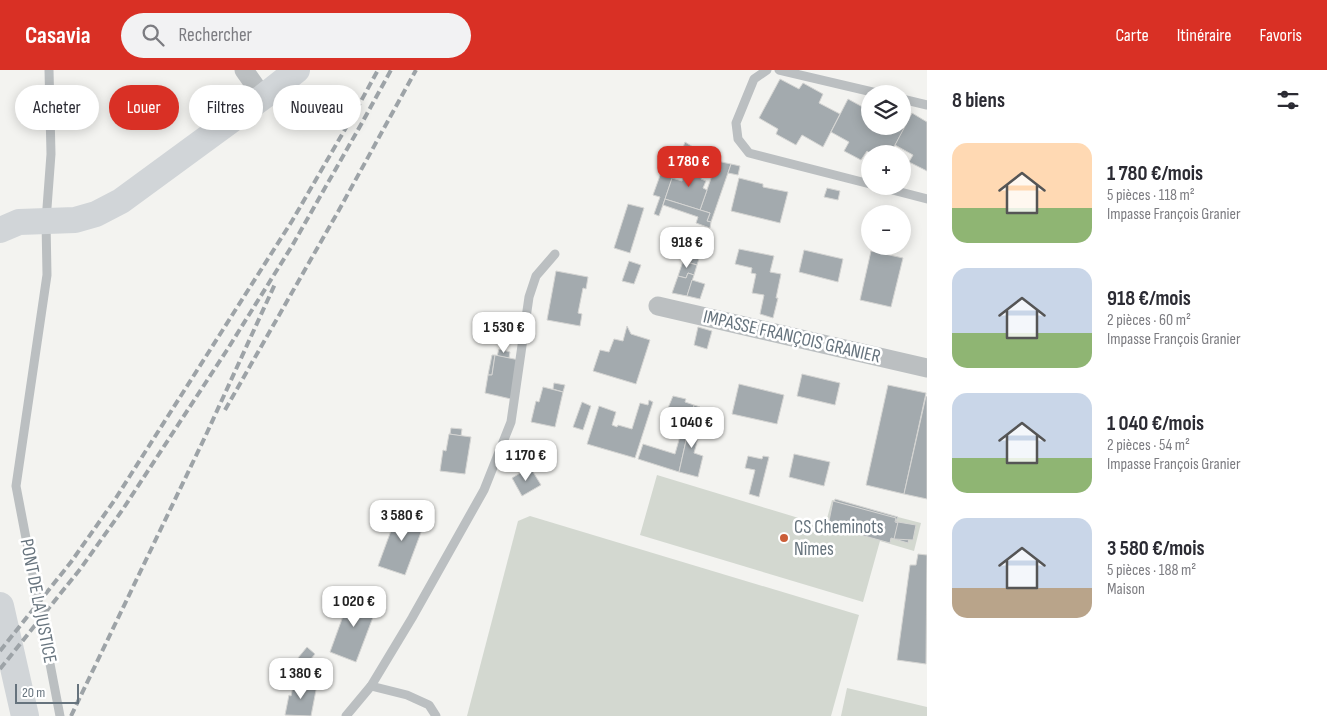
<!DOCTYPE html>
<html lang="fr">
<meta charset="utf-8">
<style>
:root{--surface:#fff;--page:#f2f2f3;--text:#2b2b33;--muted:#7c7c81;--accent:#d93025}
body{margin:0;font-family:"Sofia Sans Condensed",sans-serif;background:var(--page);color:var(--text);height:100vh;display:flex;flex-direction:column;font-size:19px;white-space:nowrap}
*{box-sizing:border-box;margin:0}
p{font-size:16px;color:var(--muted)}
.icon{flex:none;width:28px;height:28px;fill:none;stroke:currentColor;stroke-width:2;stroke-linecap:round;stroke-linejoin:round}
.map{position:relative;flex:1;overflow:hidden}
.details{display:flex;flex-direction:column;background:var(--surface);width:400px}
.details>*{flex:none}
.banner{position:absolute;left:15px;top:15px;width:475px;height:45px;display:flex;gap:10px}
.tools{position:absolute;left:861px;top:15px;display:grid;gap:10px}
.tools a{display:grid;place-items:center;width:50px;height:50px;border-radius:50%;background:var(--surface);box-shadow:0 2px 12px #0003;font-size:25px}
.scale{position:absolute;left:15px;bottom:12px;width:64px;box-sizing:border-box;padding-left:5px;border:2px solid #66737d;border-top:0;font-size:14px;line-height:18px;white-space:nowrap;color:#66737d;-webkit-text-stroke:4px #fff;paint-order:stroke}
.price{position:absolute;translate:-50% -42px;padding:0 11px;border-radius:10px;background:#fff;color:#222;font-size:16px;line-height:32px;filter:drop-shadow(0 1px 2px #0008)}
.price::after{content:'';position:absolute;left:50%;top:30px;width:15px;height:11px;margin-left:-8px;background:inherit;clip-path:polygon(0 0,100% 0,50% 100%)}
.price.selected{background:var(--accent);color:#fff}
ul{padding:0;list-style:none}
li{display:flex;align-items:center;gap:15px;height:125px;padding:0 25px}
li span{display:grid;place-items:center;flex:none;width:140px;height:100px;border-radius:15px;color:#555}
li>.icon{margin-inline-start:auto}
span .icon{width:60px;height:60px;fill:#fffc;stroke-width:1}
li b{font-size:21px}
h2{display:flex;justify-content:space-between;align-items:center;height:60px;padding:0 25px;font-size:21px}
.tag{padding:0 18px;border-radius:22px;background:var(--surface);box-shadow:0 2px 12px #0003;font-size:18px;line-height:45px}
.tag.selected{background:var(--accent);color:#fff}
header{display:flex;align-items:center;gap:30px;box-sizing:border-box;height:70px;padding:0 25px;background:var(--accent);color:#fff}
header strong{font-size:24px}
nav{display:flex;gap:28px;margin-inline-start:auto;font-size:18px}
.search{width:350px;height:45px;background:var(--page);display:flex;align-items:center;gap:12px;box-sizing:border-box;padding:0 18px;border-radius:28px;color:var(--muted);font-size:19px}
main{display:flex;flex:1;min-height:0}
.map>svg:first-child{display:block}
.green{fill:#d3d8d0}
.building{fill:#a3aaae;stroke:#d5d5d3}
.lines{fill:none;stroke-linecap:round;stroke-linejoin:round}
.lane{stroke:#bbbfc1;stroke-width:9}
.street{stroke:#bbbfc1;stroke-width:19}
.secondary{stroke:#d1d5d8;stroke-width:26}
.primary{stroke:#d1d5d8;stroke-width:28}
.rail{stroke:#9da3a7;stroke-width:4;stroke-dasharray:8 4;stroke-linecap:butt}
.poi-dot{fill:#cb5e38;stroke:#fff;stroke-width:2}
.labels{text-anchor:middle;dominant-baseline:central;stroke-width:5;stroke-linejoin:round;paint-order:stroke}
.street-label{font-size:19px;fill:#66737d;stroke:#fff}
.poi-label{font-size:19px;fill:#66737d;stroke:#fff;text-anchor:start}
</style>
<header>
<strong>Casavia</strong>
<div class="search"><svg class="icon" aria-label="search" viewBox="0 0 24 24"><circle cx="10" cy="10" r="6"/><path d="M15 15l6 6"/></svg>Rechercher</div>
<nav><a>Carte</a><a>Itinéraire</a><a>Favoris</a></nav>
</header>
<main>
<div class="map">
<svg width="927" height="646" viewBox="0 0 927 646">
<rect width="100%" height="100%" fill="#f3f3f0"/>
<g class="green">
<path d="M657,405L825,456L832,430L921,453L914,481L880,471L863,532L640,465Z"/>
<path d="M530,446L859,545L831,646H467L518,451Z"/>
<path d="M847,618L927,637V646H841Z"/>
</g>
<g class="building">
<path d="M780,9L799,19L803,13L823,24L819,33L840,44L823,77L802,65L796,75L776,64L778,59L759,48Z"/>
<path d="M848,29L870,41V56H899L904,59L890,84H871L867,81L861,90L844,81L849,72L831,62Z"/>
<path d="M912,43L927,52V101L909,92L913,85L895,75Z"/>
<path d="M685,72L693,77L689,86L681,83Z"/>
<path d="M667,86L679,89L659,146L654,144L660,127L653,125Z"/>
<path d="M717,91L731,94L711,152L707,151L710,143L700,140Z"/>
<path d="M689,93L705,98L701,109L706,111L703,118L707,120L700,140L665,129L672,108L682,111Z"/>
<path d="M731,94L740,96L738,105L728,103Z"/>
<path d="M739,108L763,114V117L788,122L780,153L731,141Z"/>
<path d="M827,118L840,121L838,130L824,127Z"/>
<path d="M665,129L710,143L707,151L711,152L710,158L696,153L698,147L663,135Z"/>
<path d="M628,134L644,138L630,183L614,178Z"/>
<path d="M701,169L705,170L697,195L687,192L692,178L698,180Z"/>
<path d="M739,179L774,186L770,202L781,204L776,228H778L773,248L760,244L764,225L752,223L756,204L751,203L752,198L735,194Z"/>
<path d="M804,180L843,189L838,212L799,202Z"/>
<path d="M871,181L903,188L891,237L860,230Z"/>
<path d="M629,191L641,195L634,214L622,211Z"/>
<path d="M683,191L697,195L694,205L688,203L686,208L678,206Z"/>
<path d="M556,201L588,207L586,219L583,218L578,243L582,244L580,256L547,250Z"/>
<path d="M688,203L694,205L687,226L672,223L678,206L686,208Z"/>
<path d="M692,210L705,214L700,229L687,226Z"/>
<path d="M627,256L631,264L650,270L636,314L593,301L600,280L609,282L614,269L623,271Z"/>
<path d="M698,257L712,261L707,279L694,275Z"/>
<path d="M499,279L510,282L509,288L497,286Z"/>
<path d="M492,285H495L492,305H488Z"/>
<path d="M495,285L519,290L511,329L485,323L488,305H492Z"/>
<path d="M802,304L840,313L835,335L797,326Z"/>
<path d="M554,313L565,315L563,322L553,319Z"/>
<path d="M739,314L784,325L777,354L732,344Z"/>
<path d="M888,315L926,323L904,424L866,415Z"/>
<path d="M543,317L563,322L555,357L531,352L536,331L539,332Z"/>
<path d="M673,326L686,329L685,332L694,335L679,402L638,389L643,374L675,384L682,359L661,353L666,338H668Z"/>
<path d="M926,326L927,327V429L904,424Z"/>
<path d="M649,330L653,332L635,388L587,374L599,336L616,342L612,355L617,357L618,355L632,359L640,333L648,335Z"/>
<path d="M582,332L591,336L583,360L573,357Z"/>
<path d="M694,335L700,337L694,355L701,357L694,383L703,386L698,407L679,402Z"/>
<path d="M451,358L462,359L461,366L450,364Z"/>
<path d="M449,364L471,367L465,404L440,401L443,380L446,381Z"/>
<path d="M794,384L830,392L824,416L789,407Z"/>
<path d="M748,386L762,389L763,386L769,387L759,427L749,424L755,400L745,398Z"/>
<path d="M530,397L541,415L522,426L512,408Z"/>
<path d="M835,429L898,447L896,451L898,452L894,469L886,468L830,451Z"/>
<path d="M833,431L896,448L895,452L912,457L908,473L891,468L890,473L828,456Z"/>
<path d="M399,439L426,449L405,505L378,496Z"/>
<path d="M898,452L916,455L913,470L894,469Z"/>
<path d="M918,484L927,485L926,594L897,590L910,495H916Z"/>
<path d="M351,524L378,534L356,592L330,582Z"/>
<path d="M307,577L315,584L301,601L293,594Z"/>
<path d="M298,603L307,606L306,613L296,611Z"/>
<path d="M294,611L317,615L311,646L285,645L289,625L291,626Z"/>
</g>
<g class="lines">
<g class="lane">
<path d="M49,0L51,84L46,151L47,205L16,416L60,646"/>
<path d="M767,0L754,9L736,53L738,69L749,83L870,114"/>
<path d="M779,0L881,24"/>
<path d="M902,29L927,35"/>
<path d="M877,116L927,129"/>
<path d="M371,616L407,625L429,635L436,646"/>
<path d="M346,646L371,616L412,548L484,420L511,352L529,227L536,206L555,184"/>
</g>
<g class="street">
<path d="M244,0L263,27"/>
<path d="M658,236L927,298"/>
</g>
<path class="secondary" d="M0,160L19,152L75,150L96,144L121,131L263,27L297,0"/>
<path class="primary" d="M0,536L25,646"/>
<g class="rail">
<path d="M225,340L339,140L416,0"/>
<path d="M0,581L71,492L114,431L292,151L355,42L378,0"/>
<path d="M0,599L81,498L123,439L227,280L292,176L363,51L391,0"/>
<path d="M71,646L205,367L275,214"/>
</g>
</g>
<circle class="poi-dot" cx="784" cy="468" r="5"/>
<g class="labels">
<g class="street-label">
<text transform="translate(792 267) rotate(13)">IMPASSE FRANÇOIS GRANIER</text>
<text transform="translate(38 531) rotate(79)">PONT DE LA JUSTICE</text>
</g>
<g class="poi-label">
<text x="794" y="457">CS Cheminots<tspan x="794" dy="22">Nîmes</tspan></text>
</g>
</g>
</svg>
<div class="tools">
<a><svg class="icon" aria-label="layers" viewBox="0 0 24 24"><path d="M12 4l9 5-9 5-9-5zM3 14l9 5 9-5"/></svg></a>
<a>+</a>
<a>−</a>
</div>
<div class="scale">20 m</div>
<b class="price selected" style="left:689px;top:118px">1 780 €</b>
<b class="price" style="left:687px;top:199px">918 €</b>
<b class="price" style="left:504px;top:284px">1 530 €</b>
<b class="price" style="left:692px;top:379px">1 040 €</b>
<b class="price" style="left:526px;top:412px">1 170 €</b>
<b class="price" style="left:402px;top:472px">3 580 €</b>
<b class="price" style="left:354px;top:558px">1 020 €</b>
<b class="price" style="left:301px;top:630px">1 380 €</b>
<div class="banner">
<a class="tag">Acheter</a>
<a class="tag selected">Louer</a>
<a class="tag">Filtres</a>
<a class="tag">Nouveau</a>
</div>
</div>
<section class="details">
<h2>8 biens<svg class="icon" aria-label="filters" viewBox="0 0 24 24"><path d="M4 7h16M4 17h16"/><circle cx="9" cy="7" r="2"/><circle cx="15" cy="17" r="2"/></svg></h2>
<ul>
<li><span style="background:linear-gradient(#ffd9b3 65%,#8fb573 0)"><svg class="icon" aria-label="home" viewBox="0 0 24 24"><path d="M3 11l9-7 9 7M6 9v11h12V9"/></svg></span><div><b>1 780 €/mois</b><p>5 pièces · 118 m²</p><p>Impasse François Granier</p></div></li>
<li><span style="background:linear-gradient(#c9d6e8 65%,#8fb573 0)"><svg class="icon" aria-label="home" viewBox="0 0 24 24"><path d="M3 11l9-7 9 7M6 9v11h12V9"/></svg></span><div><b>918 €/mois</b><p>2 pièces · 60 m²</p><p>Impasse François Granier</p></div></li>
<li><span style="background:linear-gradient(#c9d6e8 65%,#8fb573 0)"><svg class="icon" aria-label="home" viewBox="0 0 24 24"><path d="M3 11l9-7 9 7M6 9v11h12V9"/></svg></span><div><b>1 040 €/mois</b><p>2 pièces · 54 m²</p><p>Impasse François Granier</p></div></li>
<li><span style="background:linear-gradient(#c9d6e8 70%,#b9a48a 0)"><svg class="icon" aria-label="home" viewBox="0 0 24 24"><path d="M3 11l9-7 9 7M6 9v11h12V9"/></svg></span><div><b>3 580 €/mois</b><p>5 pièces · 188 m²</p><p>Maison</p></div></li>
</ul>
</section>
</main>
